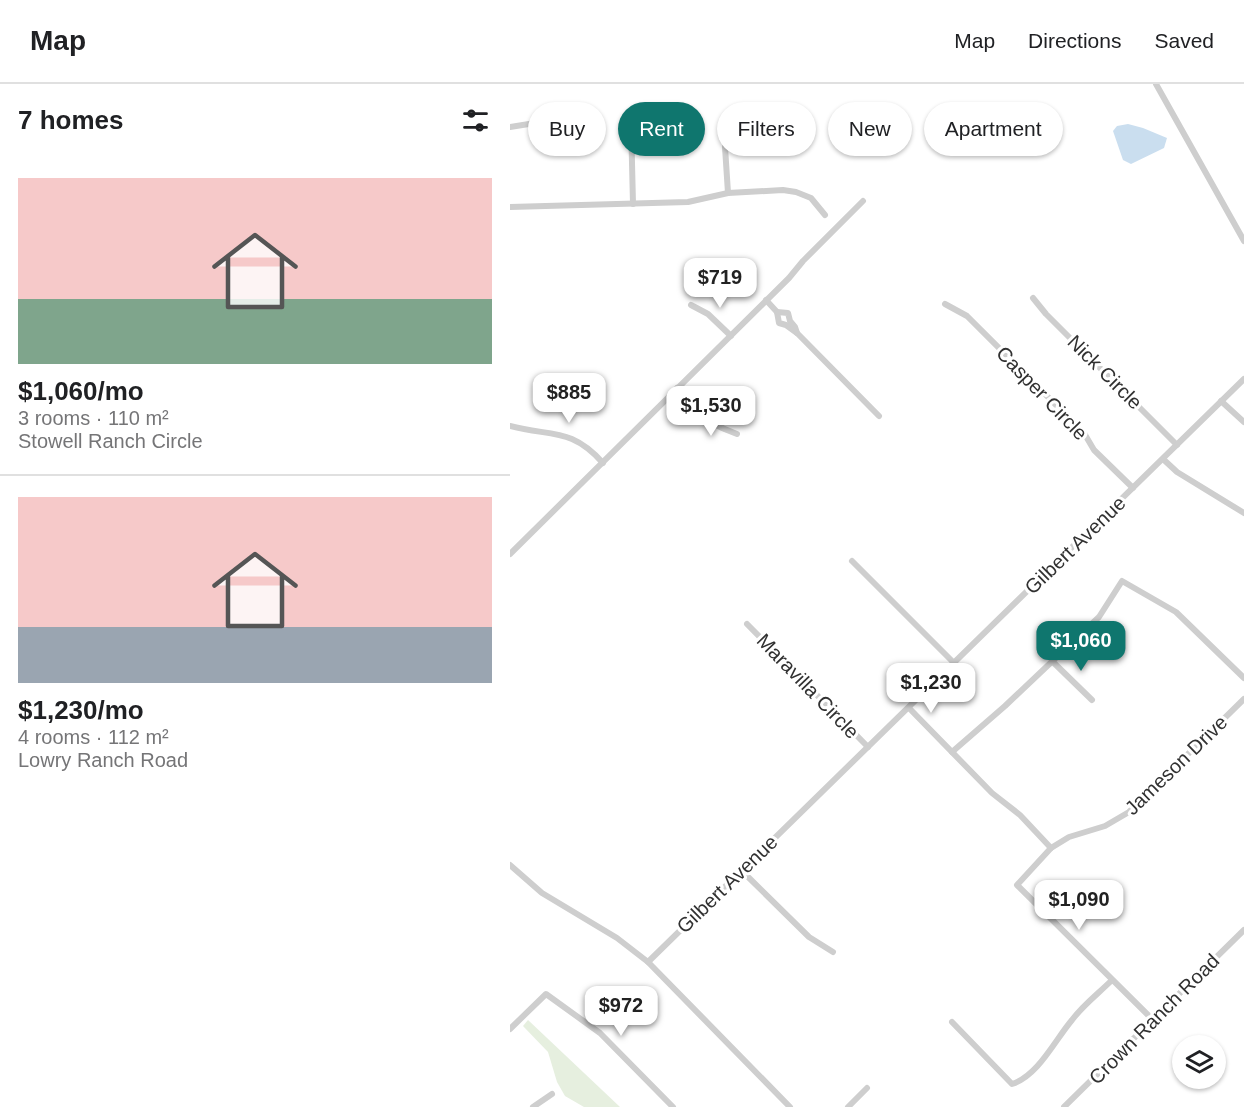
<!DOCTYPE html>
<meta charset="utf-8">
<style>
:root{--surface:#fff;--page:#f6f6f6;--text:#202124;--muted:#757577;--line:#e0e0e0;--accent:#0f766e}
body{margin:0;font-family:Arial,sans-serif;background:var(--page);color:var(--text);height:100vh;display:flex;flex-direction:column;font-size:22px;white-space:nowrap}
*{box-sizing:border-box;margin:0}
p{font-size:20px;color:var(--muted)}
.icon{flex:none;width:33px;height:33px;fill:none;stroke:currentColor;stroke-width:2;stroke-linecap:round;stroke-linejoin:round}
.map{position:relative;flex:1;overflow:hidden}
.drawer{display:flex;flex-direction:column;background:var(--surface);width:510px}
.drawer>*{flex:none}
.hud{position:absolute;left:18px;top:18px;width:570px;height:54px;display:flex;gap:12px}
.tools{position:absolute;left:662px;top:951px;display:grid;gap:12px}
.tools a{display:grid;place-items:center;width:54px;height:54px;border-radius:50%;background:var(--surface);box-shadow:0 2px 4px #0004;font-size:30px}
.price{position:absolute;translate:-50% -51px;padding:0 14px;border-radius:12px;background:#fff;color:#222;font-size:20px;line-height:39px;filter:drop-shadow(0 2px 3px #0008)}
.price::after{content:'';position:absolute;left:50%;top:36px;width:18px;height:14px;margin-left:-9px;background:inherit;clip-path:polygon(0 0,100% 0,50% 100%)}
.price.selected{background:var(--accent);color:#fff}
ul{padding:0;list-style:none}
li{display:grid;align-content:center;gap:12px;height:318px;padding:0 18px}
li+li{border-top:2px solid var(--line)}
li span{display:grid;place-items:center;height:186px;border-radius:0px;color:#555}
li>.icon{margin-inline-start:auto}
span .icon{width:108px;height:108px;fill:#fffc;stroke-width:1}
li b{font-size:26px}
h2{display:flex;justify-content:space-between;align-items:center;height:72px;padding:0 18px;font-size:26px}
.chip{padding:0 21px;border-radius:27px;background:var(--surface);box-shadow:0 2px 4px #0004;font-size:21px;line-height:54px}
.chip.selected{background:var(--accent);color:#fff}
header{display:flex;align-items:center;gap:36px;box-sizing:border-box;height:84px;padding:0 30px;background:var(--surface);border-bottom:2px solid var(--line)}
header strong{font-size:28px}
nav{display:flex;gap:33px;margin-inline-start:auto;font-size:21px}
main{display:flex;flex:1;min-height:0}
.map>svg:first-child{display:block}
.green{fill:#e6efdf}
.water{fill:#cadeef}
.lines{fill:none;stroke-linecap:round;stroke-linejoin:round}
.minor{stroke:#cecece;stroke-width:6}
.labels{text-anchor:middle;dominant-baseline:central;stroke-width:6;stroke-linejoin:round;paint-order:stroke}
.street-label{font-size:20px;fill:#313131;stroke:#fff}
</style>
<header>
<strong>Map</strong>
<nav><a>Map</a><a>Directions</a><a>Saved</a></nav>
</header>
<main>
<section class="drawer">
<h2>7 homes<svg class="icon" aria-label="filters" viewBox="0 0 24 24"><path d="M4 7h16M4 17h16"/><circle cx="9" cy="7" r="2"/><circle cx="15" cy="17" r="2"/></svg></h2>
<ul>
<li><span style="background:linear-gradient(#f6c9c9 65%,#7fa58c 0)"><svg class="icon" aria-label="home" viewBox="0 0 24 24"><path d="M3 11l9-7 9 7M6 9v11h12V9"/></svg></span><div><b>$1,060/mo</b><p>3 rooms · 110 m²</p><p>Stowell Ranch Circle</p></div></li>
<li><span style="background:linear-gradient(#f6c9c9 70%,#9aa5b1 0)"><svg class="icon" aria-label="home" viewBox="0 0 24 24"><path d="M3 11l9-7 9 7M6 9v11h12V9"/></svg></span><div><b>$1,230/mo</b><p>4 rooms · 112 m²</p><p>Lowry Ranch Road</p></div></li>
</ul>
</section>
<div class="map">
<svg width="734" height="1023" viewBox="0 0 734 1023">
<rect width="100%" height="100%" fill="#fff"/>
<path class="green" d="M18,936L110,1023H74L55,1012L47,998L38,968L13,942Z"/>
<path class="water" d="M618,40L633,44L657,54L654,64L621,80L613,76L603,47L607,42Z"/>
<g class="lines">
<g class="minor">
<path d="M646,0L734,157"/>
<path d="M121,38L123,120"/>
<path d="M0,43L25,39"/>
<path d="M215,63L218,109"/>
<path d="M0,123L178,118L218,109L273,106L286,108L301,114L315,131"/>
<path d="M523,214L536,230L667,361"/>
<path d="M256,216L267,228L269,239L276,241L287,249L369,332"/>
<path d="M435,220L457,232L574,349L584,366L623,404"/>
<path d="M181,221L198,230L221,252"/>
<path d="M267,228L278,229L280,237L285,243L287,249"/>
<path d="M167,304L181,314L189,328"/>
<path d="M163,308C167,312 172,320 176,323C191,334 208,343 227,350"/>
<path d="M711,317L734,338"/>
<path d="M0,342C41,353 61,343 93,379"/>
<path d="M653,375L667,388L734,429"/>
<path d="M0,470L279,194L293,177L353,117"/>
<path d="M342,477L444,579"/>
<path d="M237,540L358,663"/>
<path d="M543,578L582,616"/>
<path d="M399,624L482,709L510,731L541,764"/>
<path d="M442,668L495,622L589,533L612,497L666,528L734,594"/>
<path d="M0,781L32,809L107,854L138,878L280,1023"/>
<path d="M231,786L299,853L323,868"/>
<path d="M138,878L734,295"/>
<path d="M643,936L507,801L541,764L559,753L595,742L619,728L734,615"/>
<path d="M442,938L502,1000C528,992 545,956 562,936C573,921 589,909 602,896"/>
<path d="M0,945L36,910L90,949L163,1023"/>
<path d="M23,1023L42,1010"/>
<path d="M338,1023L357,1004"/>
<path d="M554,1023L734,846"/>
</g>
</g>
<g class="labels">
<g class="street-label">
<text transform="translate(595 288) rotate(45)">Nick Circle</text>
<text transform="translate(532 309) rotate(46)">Casper Circle</text>
<text transform="translate(565 461) rotate(-44)">Gilbert Avenue</text>
<text transform="translate(298 602) rotate(46)">Maravilla Circle</text>
<text transform="translate(666 681) rotate(-44)">Jameson Drive</text>
<text transform="translate(217 800) rotate(-44)">Gilbert Avenue</text>
<text transform="translate(644 935) rotate(-45)">Crown Ranch Road</text>
</g>
</g>
</svg>
<div class="tools">
<a><svg class="icon" aria-label="layers" viewBox="0 0 24 24"><path d="M12 4l9 5-9 5-9-5zM3 14l9 5 9-5"/></svg></a>
</div>
<b class="price" style="left:210px;top:225px">$719</b>
<b class="price" style="left:59px;top:340px">$885</b>
<b class="price" style="left:201px;top:353px">$1,530</b>
<b class="price selected" style="left:571px;top:588px">$1,060</b>
<b class="price" style="left:421px;top:630px">$1,230</b>
<b class="price" style="left:569px;top:847px">$1,090</b>
<b class="price" style="left:111px;top:953px">$972</b>
<div class="hud">
<a class="chip">Buy</a>
<a class="chip selected">Rent</a>
<a class="chip">Filters</a>
<a class="chip">New</a>
<a class="chip">Apartment</a>
</div>
</div>
</main>
